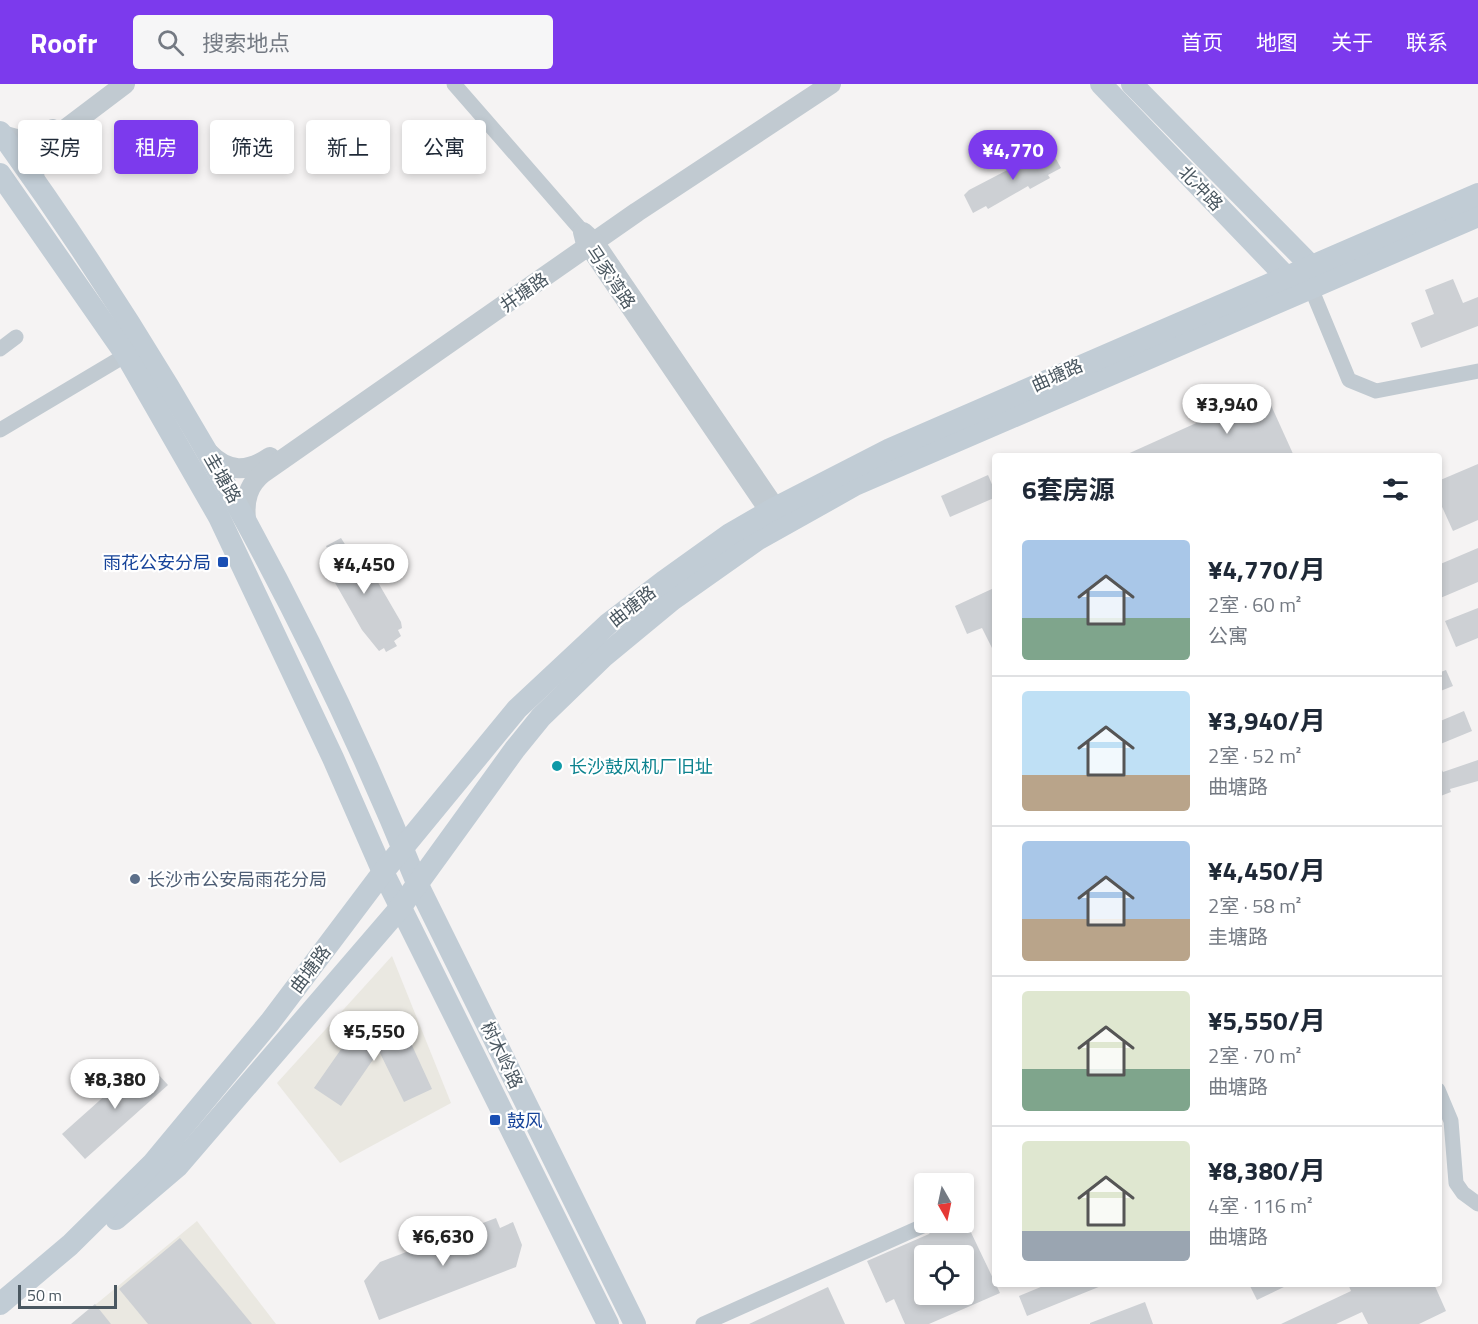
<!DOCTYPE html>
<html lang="zh">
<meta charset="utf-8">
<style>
:root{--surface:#fff;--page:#f6f6f7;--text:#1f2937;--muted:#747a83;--line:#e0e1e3;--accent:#7c3aed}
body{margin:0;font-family:"Titillium Web","Noto Sans SC",sans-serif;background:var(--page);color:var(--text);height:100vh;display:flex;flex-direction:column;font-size:22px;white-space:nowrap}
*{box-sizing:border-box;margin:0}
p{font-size:20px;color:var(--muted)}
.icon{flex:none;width:33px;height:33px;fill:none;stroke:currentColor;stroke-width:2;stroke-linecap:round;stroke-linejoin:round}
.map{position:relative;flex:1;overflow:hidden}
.side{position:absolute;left:992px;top:369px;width:450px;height:834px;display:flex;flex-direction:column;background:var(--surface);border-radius:6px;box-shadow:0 3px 9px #0003}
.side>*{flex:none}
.guide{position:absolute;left:18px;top:36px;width:570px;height:54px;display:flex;gap:12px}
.needle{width:39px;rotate:171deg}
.fabs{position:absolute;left:914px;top:1089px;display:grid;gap:12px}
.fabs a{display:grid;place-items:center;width:60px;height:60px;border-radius:6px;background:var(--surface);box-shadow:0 3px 9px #0003;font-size:30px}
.scale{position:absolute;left:18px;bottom:15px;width:99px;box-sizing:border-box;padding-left:6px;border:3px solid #4a5760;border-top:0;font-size:16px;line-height:21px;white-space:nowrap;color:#4a5760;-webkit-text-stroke:4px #fff;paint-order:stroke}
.price{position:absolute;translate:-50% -51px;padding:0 14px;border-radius:21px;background:#fff;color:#222;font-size:20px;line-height:39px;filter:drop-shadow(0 2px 3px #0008)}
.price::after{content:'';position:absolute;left:50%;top:36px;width:18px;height:14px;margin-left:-9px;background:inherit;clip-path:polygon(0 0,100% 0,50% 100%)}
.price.selected{background:var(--accent);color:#fff}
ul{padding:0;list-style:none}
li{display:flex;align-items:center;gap:18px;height:150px;padding:0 30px}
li+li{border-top:2px solid var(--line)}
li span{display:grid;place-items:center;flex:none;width:168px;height:120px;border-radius:6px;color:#555}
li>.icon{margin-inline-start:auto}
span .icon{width:72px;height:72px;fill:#fffc;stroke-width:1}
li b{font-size:26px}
h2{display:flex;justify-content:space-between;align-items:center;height:72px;padding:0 30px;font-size:26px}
.pill{padding:0 21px;border-radius:6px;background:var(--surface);box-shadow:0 3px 9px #0003;font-size:21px;line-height:54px}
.pill.selected{background:var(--accent);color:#fff}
header{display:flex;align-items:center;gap:36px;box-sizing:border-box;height:84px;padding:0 30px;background:var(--accent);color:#fff}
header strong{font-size:28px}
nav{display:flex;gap:33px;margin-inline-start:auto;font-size:21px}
.search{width:420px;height:54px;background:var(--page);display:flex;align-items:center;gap:15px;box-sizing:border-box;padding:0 21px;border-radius:6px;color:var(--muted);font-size:22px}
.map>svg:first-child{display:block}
.commercial{fill:#eae8e1}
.building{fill:#cdd0d4;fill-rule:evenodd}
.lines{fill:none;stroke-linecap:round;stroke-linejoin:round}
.minor{stroke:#c1cad1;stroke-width:15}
.tertiary{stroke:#c1cad1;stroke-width:20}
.secondary{stroke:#c1ccd5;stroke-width:22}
.transit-dot{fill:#1a4fb4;stroke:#fff;stroke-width:2}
.culture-dot{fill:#0f9aa8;stroke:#fff;stroke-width:2}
.service-dot{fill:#5c6f8a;stroke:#fff;stroke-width:2}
.labels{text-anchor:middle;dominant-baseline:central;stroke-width:4.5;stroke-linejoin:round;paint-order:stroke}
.street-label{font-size:18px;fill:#4a5760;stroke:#fff}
.transit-label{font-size:18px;fill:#164399;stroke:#fff;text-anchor:end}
.culture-label{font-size:18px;fill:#0d838f;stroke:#fff;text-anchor:start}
.service-label{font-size:18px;fill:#4e5e75;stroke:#fff;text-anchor:start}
</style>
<header>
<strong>Roofr</strong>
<div class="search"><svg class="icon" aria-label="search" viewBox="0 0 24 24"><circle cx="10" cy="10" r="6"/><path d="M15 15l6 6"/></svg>搜索地点</div>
<nav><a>首页</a><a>地图</a><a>关于</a><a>联系</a></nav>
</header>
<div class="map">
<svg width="1478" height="1240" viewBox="0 0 1478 1240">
<rect width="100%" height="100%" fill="#f5f3f3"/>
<g class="commercial">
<path d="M392,872L451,1019L340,1079L277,999Z"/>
<path d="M197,1137L276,1240H72Z"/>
</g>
<g class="building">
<path d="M1051,66L1061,84L1048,91L1050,94L1030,105L1028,102L988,125L986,122L973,129L964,111L969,106L1044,67L1045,69Z"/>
<path d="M1453,195L1463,219L1478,213V242L1421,264L1411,239L1434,230L1425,206Z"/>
<path d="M1265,308L1294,372H1123Z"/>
<path d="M1478,380V436L1453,447L1438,414V397Z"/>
<path d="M988,391L994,405V414L950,433L941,412Z"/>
<path d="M341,454L348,465L354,461L356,465L358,464L401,538L402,544L398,546L401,552L394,557L397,562L386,568L384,564L379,567L362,546L326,483L330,480L324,470L329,468L326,462Z"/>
<path d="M1478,464V498L1438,515V481Z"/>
<path d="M994,504V568L982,544L967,550L955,522Z"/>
<path d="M1478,524V554L1456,563L1445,537Z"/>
<path d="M1446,586L1453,602L1438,608V589Z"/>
<path d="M1464,627L1472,647L1438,661V638Z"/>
<path d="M1478,676V697L1450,705L1451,708L1438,713V679L1443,688Z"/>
<path d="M367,928L410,957L432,1005L404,1018L379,967L341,1022L314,1004Z"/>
<path d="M145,976L168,1001L85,1075L62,1050Z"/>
<path d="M496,1134L500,1144L513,1138L522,1161L516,1183L379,1236L364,1197L380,1178Z"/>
<path d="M943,1138H966L1000,1209L929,1240H905L894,1215L886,1219L867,1177L929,1150L935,1142ZM924,1172H963V1210H924Z"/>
<path d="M180,1154L228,1211L252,1240H148L119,1205Z"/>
<path d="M1048,1200H1106L1027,1232L1019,1212Z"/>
<path d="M1249,1200H1290L1257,1216Z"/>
<path d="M1348,1200H1434L1446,1227L1419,1240H1368L1362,1228L1336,1240H1281L1351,1207Z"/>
<path d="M828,1203L845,1240H749Z"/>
<path d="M1145,1218L1153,1240H1090V1239Z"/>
<path d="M95,1220L111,1240H71Z"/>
</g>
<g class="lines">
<g class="minor">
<path d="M454,0L583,148"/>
<path d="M1311,204L1349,296L1376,307L1478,287"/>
<path d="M0,265L16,253"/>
<path d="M0,346L126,271"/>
<path d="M1438,1006L1451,1037L1456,1099L1463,1109L1478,1120"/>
<path d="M703,1240L925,1141"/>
</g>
<g class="tertiary">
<path d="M1,50C22,59 35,58 53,45"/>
<path d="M34,96L35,77L43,62L125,0"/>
<path d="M209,369C228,389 248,388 270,373"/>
<path d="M246,435C244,416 248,401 263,389L637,128L831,0"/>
<path d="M777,438L585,156L583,148L594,158L784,437"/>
</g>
<g class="secondary">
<path d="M1101,0L1295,202"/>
<path d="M1132,0L1319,190"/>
<path d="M0,48C169,282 309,532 417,799L635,1240"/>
<path d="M0,90L126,271L219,433L333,674L383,788L608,1240"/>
<path d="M116,1135L177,1083L400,824L515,665L541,633L603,573L672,516L757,456L855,401L1478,132"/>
<path d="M0,1220L70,1161L153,1079L270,938L383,788L517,625L608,540L663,498L730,450L775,424L890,365L1478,110"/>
</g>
</g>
<g class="transit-dot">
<rect x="217" y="472" width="12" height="12" rx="3"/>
<rect x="489" y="1030" width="12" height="12" rx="3"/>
</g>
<circle class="culture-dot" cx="557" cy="682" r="6"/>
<circle class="service-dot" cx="135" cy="795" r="6"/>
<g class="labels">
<g class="street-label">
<text transform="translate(1201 104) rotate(46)">北冲路</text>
<text transform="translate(611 193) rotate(56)">马家湾路</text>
<text transform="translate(524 208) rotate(-35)">井塘路</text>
<text transform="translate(1057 291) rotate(-24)">曲塘路</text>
<text transform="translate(223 394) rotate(60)">圭塘路</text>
<text transform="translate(632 522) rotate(-38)">曲塘路</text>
<text transform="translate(310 885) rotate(-53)">曲塘路</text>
<text transform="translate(502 971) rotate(64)">树木岭路</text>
</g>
<g class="transit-label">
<text x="211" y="478">雨花公安分局</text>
<text x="507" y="1036" text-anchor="start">鼓风</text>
</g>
<g class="culture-label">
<text x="569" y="682">长沙鼓风机厂旧址</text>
</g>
<g class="service-label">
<text x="147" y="795">长沙市公安局雨花分局</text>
</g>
</g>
</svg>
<div class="fabs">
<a><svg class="needle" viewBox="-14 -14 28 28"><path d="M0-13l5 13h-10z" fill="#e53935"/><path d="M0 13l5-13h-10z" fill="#747a83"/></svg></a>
<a><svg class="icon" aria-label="locate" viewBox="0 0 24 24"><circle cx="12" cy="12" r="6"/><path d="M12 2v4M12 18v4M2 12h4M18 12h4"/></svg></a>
</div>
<div class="scale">50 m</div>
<b class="price selected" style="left:1013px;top:97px">¥4,770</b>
<b class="price" style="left:1227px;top:351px">¥3,940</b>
<b class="price" style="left:364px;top:511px">¥4,450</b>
<b class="price" style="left:374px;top:978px">¥5,550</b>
<b class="price" style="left:115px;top:1026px">¥8,380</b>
<b class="price" style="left:443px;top:1183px">¥6,630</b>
<div class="guide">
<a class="pill">买房</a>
<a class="pill selected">租房</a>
<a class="pill">筛选</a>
<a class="pill">新上</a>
<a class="pill">公寓</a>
</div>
<section class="side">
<h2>6套房源<svg class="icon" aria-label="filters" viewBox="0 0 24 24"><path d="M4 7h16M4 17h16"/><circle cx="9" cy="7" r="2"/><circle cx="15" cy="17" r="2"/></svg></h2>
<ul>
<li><span style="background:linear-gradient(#a9c7e8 65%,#7fa58c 0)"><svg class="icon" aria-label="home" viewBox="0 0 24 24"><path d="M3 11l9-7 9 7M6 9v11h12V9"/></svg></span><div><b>¥4,770/月</b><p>2室 · 60 m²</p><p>公寓</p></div></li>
<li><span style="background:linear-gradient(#bfe0f5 70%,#b9a48a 0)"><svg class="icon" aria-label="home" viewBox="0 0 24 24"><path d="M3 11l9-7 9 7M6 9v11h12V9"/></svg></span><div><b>¥3,940/月</b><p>2室 · 52 m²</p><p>曲塘路</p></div></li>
<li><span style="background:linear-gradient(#a9c7e8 65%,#b9a48a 0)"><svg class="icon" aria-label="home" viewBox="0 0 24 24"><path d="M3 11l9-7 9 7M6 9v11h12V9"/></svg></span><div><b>¥4,450/月</b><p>2室 · 58 m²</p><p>圭塘路</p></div></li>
<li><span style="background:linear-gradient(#dfe7d0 65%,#7fa58c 0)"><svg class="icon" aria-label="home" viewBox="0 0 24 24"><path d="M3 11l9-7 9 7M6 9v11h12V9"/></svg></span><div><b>¥5,550/月</b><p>2室 · 70 m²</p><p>曲塘路</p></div></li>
<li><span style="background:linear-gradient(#dfe7d0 75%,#9aa5b1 0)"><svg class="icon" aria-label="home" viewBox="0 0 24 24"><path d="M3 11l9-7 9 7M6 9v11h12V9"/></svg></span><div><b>¥8,380/月</b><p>4室 · 116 m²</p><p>曲塘路</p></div></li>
</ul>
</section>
</div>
